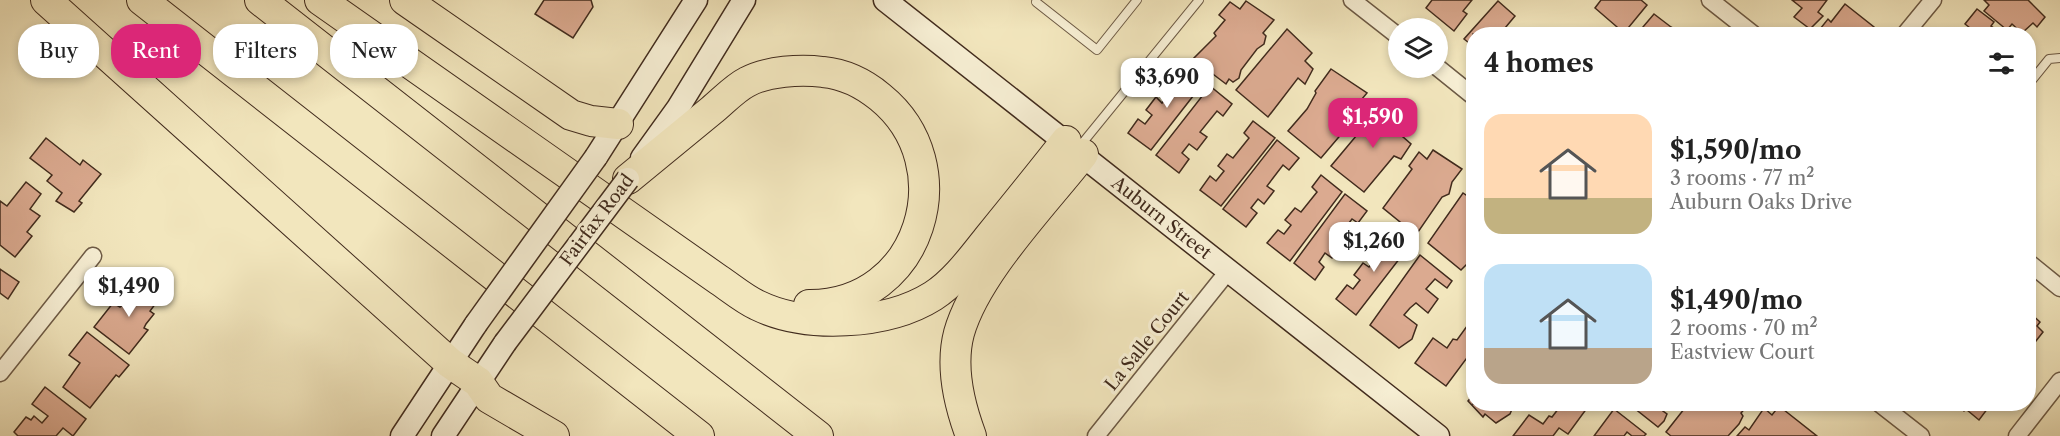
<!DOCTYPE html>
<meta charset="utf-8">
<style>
:root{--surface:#fff;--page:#f2f2f2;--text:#222;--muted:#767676;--accent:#db2777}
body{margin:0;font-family:"Libre Caslon Text",serif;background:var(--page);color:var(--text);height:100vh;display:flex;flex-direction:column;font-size:22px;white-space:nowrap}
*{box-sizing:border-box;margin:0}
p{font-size:20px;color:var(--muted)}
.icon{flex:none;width:33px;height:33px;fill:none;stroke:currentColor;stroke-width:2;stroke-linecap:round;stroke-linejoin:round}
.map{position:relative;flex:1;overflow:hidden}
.sheet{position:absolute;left:1466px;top:27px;width:570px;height:384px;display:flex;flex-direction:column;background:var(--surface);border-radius:24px;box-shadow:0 3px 9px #0003}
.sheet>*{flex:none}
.hud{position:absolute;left:18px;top:24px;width:570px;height:54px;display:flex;gap:12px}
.fabs{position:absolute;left:1388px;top:18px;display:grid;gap:12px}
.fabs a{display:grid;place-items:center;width:60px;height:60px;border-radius:50%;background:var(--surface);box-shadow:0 3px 9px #0003;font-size:30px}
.price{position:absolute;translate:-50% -51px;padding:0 14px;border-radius:12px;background:#fff;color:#222;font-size:20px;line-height:39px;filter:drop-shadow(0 2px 3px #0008)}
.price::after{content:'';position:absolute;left:50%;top:36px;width:18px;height:14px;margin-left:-9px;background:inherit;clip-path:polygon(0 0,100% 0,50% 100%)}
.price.active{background:var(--accent);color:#fff}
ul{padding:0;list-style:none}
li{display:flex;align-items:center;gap:18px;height:150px;padding:0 18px}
li span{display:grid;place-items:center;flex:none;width:168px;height:120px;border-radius:18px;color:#555}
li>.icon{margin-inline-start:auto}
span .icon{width:72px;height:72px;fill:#fffc;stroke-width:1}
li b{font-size:26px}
h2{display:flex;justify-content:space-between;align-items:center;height:72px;padding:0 18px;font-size:26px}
.pill{padding:0 21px;border-radius:24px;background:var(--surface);box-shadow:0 3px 9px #0003;font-size:21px;line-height:54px}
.pill.active{background:var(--accent);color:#fff}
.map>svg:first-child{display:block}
.building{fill:#dbaa90;stroke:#412b1d;stroke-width:1.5}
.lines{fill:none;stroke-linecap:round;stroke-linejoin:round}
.lane-casing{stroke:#6d5a45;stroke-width:10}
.street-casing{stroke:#6d5a45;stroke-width:19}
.secondary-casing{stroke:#412b1d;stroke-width:25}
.highway-casing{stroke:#412b1d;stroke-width:32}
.lane{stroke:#f7efd4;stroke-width:8}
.street{stroke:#f7efd4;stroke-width:16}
.secondary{stroke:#f7efd4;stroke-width:22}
.highway{stroke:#f2e6bd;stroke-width:30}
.secondary-bridge-casing{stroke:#412b1d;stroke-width:25;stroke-linecap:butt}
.secondary-bridge{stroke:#f7efd4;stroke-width:22}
.labels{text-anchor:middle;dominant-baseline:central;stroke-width:6;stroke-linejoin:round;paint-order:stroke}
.street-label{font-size:18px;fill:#412b1d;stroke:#f7efd4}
</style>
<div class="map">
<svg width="2060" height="436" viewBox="0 0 2060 436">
<rect width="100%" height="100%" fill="#f2e6bd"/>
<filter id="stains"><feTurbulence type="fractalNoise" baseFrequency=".00333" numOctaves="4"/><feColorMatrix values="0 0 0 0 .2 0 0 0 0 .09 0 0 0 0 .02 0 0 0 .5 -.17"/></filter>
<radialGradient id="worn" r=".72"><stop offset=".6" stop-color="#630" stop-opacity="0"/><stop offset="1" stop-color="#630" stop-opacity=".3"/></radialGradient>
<g class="building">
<path d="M544,0H591L593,7L573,38L535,14Z"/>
<path d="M1432,0H1472L1463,11L1467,14L1454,31L1426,8Z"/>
<path d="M1601,0H1641L1647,5L1624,33L1595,8Z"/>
<path d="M1792,0H1827L1818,12L1823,16L1810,29L1794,17L1802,8Z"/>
<path d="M1984,0H2028L2045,17L2037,27L2033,23L2022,33L2012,24L2007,30L1984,11L1989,5Z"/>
<path d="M1246,1L1274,20L1263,33L1266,36L1264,44L1257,49L1241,70L1239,78L1233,82L1229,79L1226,84L1193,59L1216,36L1214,33L1225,20L1219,15L1230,2L1240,9Z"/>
<path d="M1498,1L1515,16L1500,34H1473V46L1464,39Z"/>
<path d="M1845,4L1874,27L1871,34H1816L1828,19L1831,22Z"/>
<path d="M1977,9L1994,22L1991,26L2003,34H1973L1975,32L1965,24Z"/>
<path d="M1654,14L1671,27L1682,34H1637Z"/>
<path d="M1287,29L1312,53L1305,61L1313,69L1305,84L1298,78L1268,117L1236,90Z"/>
<path d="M1182,64L1204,82L1151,150L1128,133L1138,119L1145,124L1152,115L1146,110L1156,97L1162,103L1179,81L1173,76Z"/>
<path d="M1331,69L1367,93L1356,106L1359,110L1355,118L1321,158L1288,131L1307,109L1316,93L1315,91Z"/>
<path d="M1210,86L1232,104L1223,116L1217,111L1200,132L1207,137L1197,150L1189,144L1182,153L1189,159L1179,173L1156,155Z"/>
<path d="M1382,105L1407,128L1402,136L1411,144L1401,159L1394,156L1364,192L1331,166Z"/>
<path d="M1253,121L1275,138L1221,206L1200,190L1210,176L1216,181L1224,171L1218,166L1227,154L1233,158L1249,138L1244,133Z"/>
<path d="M46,138L80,165L83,160L101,174L79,201L82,203L74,212L56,201L62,193L47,181L52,175L30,158Z"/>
<path d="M1277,140L1299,158L1289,170L1283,165L1267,186L1274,191L1264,204L1258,199L1251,208L1257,213L1246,227L1223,209Z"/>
<path d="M1433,150L1462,169L1452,182L1449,194L1442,197L1416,235L1383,208L1412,169L1409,166L1419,152L1427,159Z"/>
<path d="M1321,175L1342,192L1290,261L1267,243L1278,230L1284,234L1291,225L1285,220L1295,208L1301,212L1317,192L1312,187Z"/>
<path d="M26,182L41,194L30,209L40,216L27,232L32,236L15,257L0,245V201L7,206Z"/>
<path d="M1473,186V258L1461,270L1428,243L1463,193L1466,195Z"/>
<path d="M1345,194L1367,211L1358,223L1352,219L1336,240L1342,245L1332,258L1325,253L1319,262L1324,267L1315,280L1294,263Z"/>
<path d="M1388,228L1410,245L1356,315L1336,299L1347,285L1353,289L1360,280L1354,275L1363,263L1369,267L1385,246L1379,241Z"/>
<path d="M1420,255L1452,281L1447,288L1435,279L1426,289L1438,299L1428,313L1416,303L1410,308L1404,315L1417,325L1412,339L1399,348L1370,325Z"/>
<path d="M0,269L19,282L8,299L0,293Z"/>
<path d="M145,282L162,295L150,311L154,314L146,324L144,328L148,330L129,354L94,327L113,303L120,307Z"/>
<path d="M2028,311L2040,322L2037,326L2043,332L2028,351Z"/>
<path d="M1470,322H1473V356L1469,355L1446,386L1415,363L1433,338L1447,348L1453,339L1457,340Z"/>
<path d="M87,332L129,365L119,377L116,375L90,408L63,387L80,363L69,355Z"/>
<path d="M45,387L86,419L73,436L63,428L56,436H18L14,432L26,417L31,420L34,416L42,423L48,416L32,404Z"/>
<path d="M1473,395V404H1514L1510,414L1496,423L1485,414L1483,417L1468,401Z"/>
<path d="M1562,404H1590L1568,434L1559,428L1553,436H1513L1529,415L1543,424L1549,416L1552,417Z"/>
<path d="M1629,404H1668L1663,411L1667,414L1664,421L1658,427Z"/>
<path d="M1688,404H1749L1741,413L1743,416L1739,424L1728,436H1671L1666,432Z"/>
<path d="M1954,404H1991L1979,420L1967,410L1971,406L1969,405L1964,411Z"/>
<path d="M1779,406L1817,436H1737L1745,427L1749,430L1764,408L1772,415Z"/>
<path d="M1614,409L1646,434L1644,436H1632L1627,432L1624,436H1594Z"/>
</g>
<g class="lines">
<defs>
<g id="lane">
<path d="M1036,2L1097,50L1137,0"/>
<path d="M2028,85L2049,59L2060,58"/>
<path d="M1080,146L1199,0"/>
</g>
<g id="street">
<path d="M1352,0L1398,36"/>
<path d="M1710,0L1753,34"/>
<path d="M1905,34L1933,0"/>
<path d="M1437,67L1473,96"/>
<path d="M2028,262L2060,288"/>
<path d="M0,373L93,256"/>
<path d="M1880,404L1921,436"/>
<path d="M1096,436L1229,270"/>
<path d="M2017,436L2060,381"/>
</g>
<g id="secondary">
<path id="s1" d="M885,0L1438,436"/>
<path d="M596,157L696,0"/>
<path d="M642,158L678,108L744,0"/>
<path d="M402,436L476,324"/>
<path d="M443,436L505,343"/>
</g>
<g id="highway">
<path d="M46,0L450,363L478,382L489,398L554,436"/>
<path d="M142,0L699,436"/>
<path d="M260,0L818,436"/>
<path d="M320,0L719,280C731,288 744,299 757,305C806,329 887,325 933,296C955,282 973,257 989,237C1015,205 1041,173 1066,141"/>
<path d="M405,0L571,115L591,121L618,124"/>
<path d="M628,179C656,156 684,133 712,110C723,101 735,88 747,82C767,71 801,69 823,72C844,74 863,83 880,97C964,165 921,306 809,305"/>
<path d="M971,436C959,404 950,367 959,333C976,273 1044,204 1083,154"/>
</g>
</defs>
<use href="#lane" class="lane-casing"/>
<use href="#street" class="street-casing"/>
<use href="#secondary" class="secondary-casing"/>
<use href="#highway" class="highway-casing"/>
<use href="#lane" class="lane"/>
<use href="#street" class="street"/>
<use href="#secondary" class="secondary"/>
<use href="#highway" class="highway"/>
<defs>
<g id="secondary-bridge">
<path d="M476,324L596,157"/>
<path d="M505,343L628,179"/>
</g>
</defs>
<use href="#secondary-bridge" class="secondary-bridge-casing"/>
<use href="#secondary-bridge" class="secondary-bridge"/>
</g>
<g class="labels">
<g class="street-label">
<text stroke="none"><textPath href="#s1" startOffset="352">Auburn Street</textPath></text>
<text transform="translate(597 220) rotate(-53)">Fairfax Road</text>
<text transform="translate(1147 341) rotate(-51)">La Salle Court</text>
</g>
</g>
<rect width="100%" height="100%" filter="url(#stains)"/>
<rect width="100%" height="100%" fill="url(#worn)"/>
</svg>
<div class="fabs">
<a><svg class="icon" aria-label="layers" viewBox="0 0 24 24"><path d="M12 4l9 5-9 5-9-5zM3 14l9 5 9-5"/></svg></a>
</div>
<b class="price" style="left:1167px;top:109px">$3,690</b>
<b class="price active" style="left:1373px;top:149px">$1,590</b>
<b class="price" style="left:1374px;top:273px">$1,260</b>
<b class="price" style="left:129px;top:318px">$1,490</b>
<div class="hud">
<a class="pill">Buy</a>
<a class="pill active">Rent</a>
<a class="pill">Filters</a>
<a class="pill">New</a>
</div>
<section class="sheet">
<h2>4 homes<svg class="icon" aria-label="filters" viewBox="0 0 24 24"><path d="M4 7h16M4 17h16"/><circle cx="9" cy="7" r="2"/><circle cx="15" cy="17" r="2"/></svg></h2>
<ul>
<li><span style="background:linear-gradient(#ffd9b3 70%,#c2b280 0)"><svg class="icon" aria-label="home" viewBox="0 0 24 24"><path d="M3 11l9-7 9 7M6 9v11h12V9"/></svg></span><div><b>$1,590/mo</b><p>3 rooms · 77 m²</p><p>Auburn Oaks Drive</p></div></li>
<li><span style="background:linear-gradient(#bfe0f5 70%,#b9a48a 0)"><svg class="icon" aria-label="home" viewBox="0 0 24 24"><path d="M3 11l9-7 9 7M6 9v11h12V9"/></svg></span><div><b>$1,490/mo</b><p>2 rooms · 70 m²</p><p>Eastview Court</p></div></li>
</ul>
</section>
</div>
